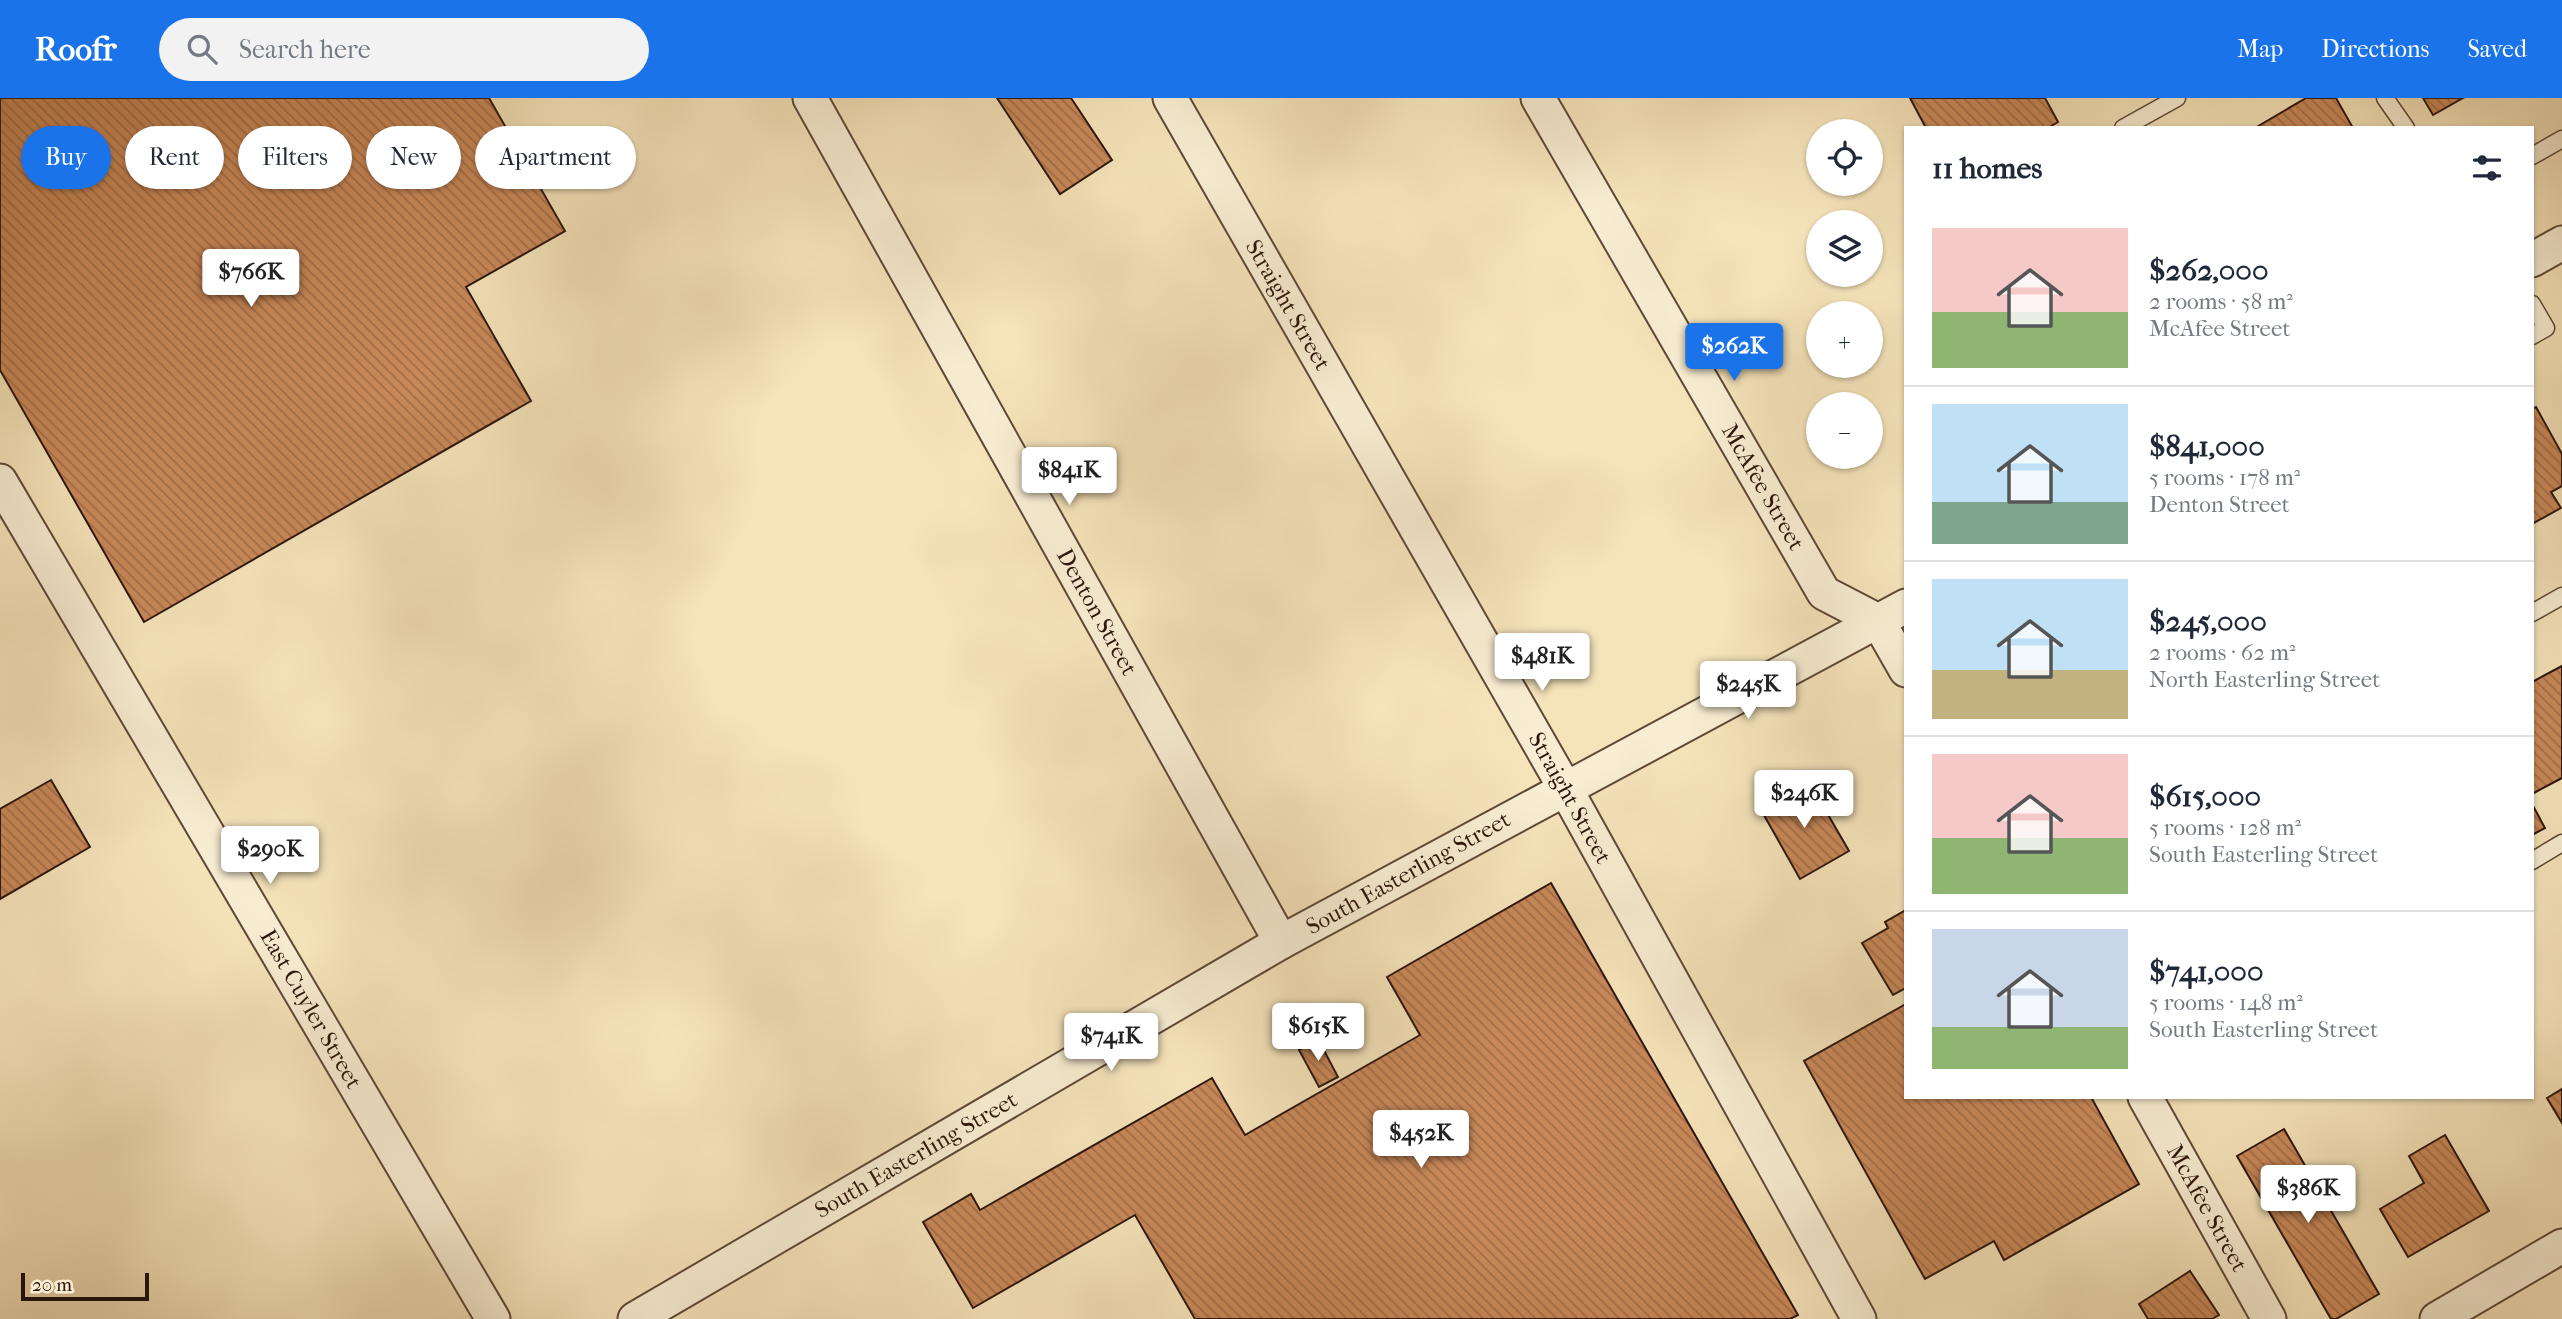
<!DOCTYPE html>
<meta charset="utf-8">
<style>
:root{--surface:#fff;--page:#f2f2f3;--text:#1f2937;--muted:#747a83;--line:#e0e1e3;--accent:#1a73e8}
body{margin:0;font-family:"IM FELL French Canon",serif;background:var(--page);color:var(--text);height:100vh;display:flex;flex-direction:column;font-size:26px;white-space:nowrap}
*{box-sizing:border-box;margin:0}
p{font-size:23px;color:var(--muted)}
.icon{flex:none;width:38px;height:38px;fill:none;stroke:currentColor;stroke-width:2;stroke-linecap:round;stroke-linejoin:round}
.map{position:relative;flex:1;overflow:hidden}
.details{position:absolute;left:1904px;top:28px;width:630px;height:973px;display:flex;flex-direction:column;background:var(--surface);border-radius:0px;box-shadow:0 2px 5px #0004}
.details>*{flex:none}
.top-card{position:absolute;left:21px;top:28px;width:665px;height:63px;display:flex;gap:14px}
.controls{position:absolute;left:1806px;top:21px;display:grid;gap:14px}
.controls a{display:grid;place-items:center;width:77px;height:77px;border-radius:50%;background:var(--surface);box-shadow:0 2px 5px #0004;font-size:35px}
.scale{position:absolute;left:21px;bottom:18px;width:128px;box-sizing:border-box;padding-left:7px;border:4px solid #2c150b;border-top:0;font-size:19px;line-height:24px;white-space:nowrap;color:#2c150b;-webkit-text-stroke:5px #f8edd2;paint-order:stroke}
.price{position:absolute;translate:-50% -60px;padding:0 16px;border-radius:7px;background:#fff;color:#222;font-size:23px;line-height:46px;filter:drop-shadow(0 2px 4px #0008)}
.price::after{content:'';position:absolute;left:50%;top:42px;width:21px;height:16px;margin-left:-10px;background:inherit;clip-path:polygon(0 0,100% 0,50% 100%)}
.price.current{background:var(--accent);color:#fff}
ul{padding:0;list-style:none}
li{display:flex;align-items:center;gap:21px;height:175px;padding:0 28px}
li+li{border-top:2px solid var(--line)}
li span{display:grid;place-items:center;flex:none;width:196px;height:140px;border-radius:0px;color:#555}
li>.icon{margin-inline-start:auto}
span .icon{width:84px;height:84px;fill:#fffc;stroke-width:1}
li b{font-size:30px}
h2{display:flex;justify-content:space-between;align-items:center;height:84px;padding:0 28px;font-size:30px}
.chip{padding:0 24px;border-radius:32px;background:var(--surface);box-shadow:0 2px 5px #0004;font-size:24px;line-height:63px}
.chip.current{background:var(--accent);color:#fff}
header{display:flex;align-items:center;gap:42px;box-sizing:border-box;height:98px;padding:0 35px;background:var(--accent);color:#fff}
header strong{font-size:33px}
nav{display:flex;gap:38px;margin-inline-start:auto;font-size:24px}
.search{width:490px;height:63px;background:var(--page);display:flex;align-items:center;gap:18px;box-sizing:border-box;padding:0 24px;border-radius:38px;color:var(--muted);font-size:26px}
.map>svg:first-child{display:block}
.building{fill:url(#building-back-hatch);stroke:#2c150b;stroke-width:2}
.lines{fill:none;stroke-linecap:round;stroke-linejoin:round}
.service-casing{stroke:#5e4837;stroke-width:19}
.minor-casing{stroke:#5e4837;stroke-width:37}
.service{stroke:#f8edd2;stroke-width:16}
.minor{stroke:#f8edd2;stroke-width:33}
.labels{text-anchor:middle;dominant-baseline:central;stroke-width:5;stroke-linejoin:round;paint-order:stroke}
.street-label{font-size:23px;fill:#2c150b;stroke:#f8edd2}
</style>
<header>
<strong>Roofr</strong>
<div class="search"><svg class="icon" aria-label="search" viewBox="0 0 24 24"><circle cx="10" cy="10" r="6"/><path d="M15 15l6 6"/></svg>Search here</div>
<nav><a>Map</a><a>Directions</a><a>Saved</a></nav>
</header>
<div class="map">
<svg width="2562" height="1221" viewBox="0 0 2562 1221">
<defs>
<pattern id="building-back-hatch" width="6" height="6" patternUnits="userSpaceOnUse" patternTransform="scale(1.75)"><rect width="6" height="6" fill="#c88859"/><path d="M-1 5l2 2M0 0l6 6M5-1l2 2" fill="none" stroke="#a36e48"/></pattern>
</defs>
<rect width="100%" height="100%" fill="#f5e3ba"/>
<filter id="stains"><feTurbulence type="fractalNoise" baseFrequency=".00286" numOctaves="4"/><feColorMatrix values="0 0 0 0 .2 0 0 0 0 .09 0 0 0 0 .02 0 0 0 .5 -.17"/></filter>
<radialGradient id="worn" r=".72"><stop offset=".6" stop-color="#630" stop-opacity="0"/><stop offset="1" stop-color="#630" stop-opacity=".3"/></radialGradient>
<g class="building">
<path d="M0,0H489L565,133L466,189L531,303L144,524L0,272Z"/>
<path d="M997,0H1071L1112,62L1060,96Z"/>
<path d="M1910,0H2045L2058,24L2048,30H1926Z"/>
<path d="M2306,0H2336L2353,30H2255Z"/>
<path d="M2423,0H2463L2433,17Z"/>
<path d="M2536,309L2562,356V388L2551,394L2561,410L2532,426V311Z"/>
<path d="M2562,568V680L2532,696V584Z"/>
<path d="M51,682L90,749L0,801V711Z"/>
<path d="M1808,682L1849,753L1800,781L1760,710Z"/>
<path d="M2532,706L2545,730L2532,737Z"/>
<path d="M1551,785L1798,1217L1790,1221H1195L1135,1117L973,1210L923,1124L971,1096L980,1112L1212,980L1245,1037L1420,937L1387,879Z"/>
<path d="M1906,812V890L1893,897L1862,845L1888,830L1885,824Z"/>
<path d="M1906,906V999H2091L2139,1086L2004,1162L1994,1143L1925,1181L1804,963Z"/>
<path d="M1318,941L1338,979L1319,989L1299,952Z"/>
<path d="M2562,991V1025L2547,1000Z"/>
<path d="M2284,1031L2379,1196L2336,1221H2331L2237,1058Z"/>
<path d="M2445,1037L2489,1113L2408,1159L2380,1111L2424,1085L2409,1058Z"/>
<path d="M2190,1173L2219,1217L2212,1221H2148L2139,1206Z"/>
</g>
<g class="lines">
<defs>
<g id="service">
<path d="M2385,0L2406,30"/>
<path d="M2123,30L2177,0"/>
<path d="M2532,58L2562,41"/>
<path d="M2532,206L2546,230L2532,238"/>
<path d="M2532,515L2562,498"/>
<path d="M2532,763L2562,745"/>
</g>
<g id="minor">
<path d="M810,0L1281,844"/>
<path d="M1170,0L1565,690L1859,1221"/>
<path d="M1538,0L1824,495L1878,523L1906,572"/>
<path d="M2532,162L2562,145"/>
<path d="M0,383L493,1221"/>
<path d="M2145,999L2269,1221"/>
<path d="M635,1221L1281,844L1906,508"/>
<path d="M2437,1221L2562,1148"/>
</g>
</defs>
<use href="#service" class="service-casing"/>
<use href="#minor" class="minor-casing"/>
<use href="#service" class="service"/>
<use href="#minor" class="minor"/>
</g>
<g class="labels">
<g class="street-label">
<text transform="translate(1288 207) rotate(60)">Straight Street</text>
<text transform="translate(1763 389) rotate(60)">McAfee Street</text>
<text transform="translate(1097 514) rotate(61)">Denton Street</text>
<text transform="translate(1570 700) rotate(61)">Straight Street</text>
<text transform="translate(1408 775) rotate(-29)">South Easterling Street</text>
<text transform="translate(311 911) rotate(60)">East Cuyler Street</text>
<text transform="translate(916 1057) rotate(-30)">South Easterling Street</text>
<text transform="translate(2207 1110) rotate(61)">McAfee Street</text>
</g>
</g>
<rect width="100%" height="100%" filter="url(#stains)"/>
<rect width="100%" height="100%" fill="url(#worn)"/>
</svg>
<div class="controls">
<a><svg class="icon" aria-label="locate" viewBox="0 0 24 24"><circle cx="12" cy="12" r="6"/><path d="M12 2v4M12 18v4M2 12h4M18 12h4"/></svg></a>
<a><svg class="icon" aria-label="layers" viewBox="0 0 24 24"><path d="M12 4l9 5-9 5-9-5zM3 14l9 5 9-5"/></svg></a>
<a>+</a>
<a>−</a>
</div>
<div class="scale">20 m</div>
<b class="price" style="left:251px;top:211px">$766K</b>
<b class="price current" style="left:1734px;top:285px">$262K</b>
<b class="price" style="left:1069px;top:409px">$841K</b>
<b class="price" style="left:1542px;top:595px">$481K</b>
<b class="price" style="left:1748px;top:623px">$245K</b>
<b class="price" style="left:1804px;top:732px">$246K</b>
<b class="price" style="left:270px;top:788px">$290K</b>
<b class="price" style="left:1318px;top:965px">$615K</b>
<b class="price" style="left:1111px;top:975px">$741K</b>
<b class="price" style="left:1421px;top:1072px">$452K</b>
<b class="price" style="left:2308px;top:1127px">$386K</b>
<div class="top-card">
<a class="chip current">Buy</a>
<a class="chip">Rent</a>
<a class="chip">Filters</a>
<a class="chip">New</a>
<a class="chip">Apartment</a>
</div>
<section class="details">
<h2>11 homes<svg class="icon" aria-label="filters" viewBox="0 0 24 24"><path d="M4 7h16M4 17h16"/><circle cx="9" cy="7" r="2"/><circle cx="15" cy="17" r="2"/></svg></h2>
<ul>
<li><span style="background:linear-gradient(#f6c9c9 60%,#8fb573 0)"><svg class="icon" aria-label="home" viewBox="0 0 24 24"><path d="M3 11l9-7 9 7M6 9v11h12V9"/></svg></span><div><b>$262,000</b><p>2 rooms · 58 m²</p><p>McAfee Street</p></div></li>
<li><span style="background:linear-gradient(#bfe0f5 70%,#7fa58c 0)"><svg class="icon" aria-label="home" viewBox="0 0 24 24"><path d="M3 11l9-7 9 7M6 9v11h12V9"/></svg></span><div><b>$841,000</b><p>5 rooms · 178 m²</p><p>Denton Street</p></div></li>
<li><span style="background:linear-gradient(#bfe0f5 65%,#c2b280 0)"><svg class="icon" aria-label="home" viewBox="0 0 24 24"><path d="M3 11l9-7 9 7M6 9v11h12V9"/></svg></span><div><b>$245,000</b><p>2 rooms · 62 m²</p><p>North Easterling Street</p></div></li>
<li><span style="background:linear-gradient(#f6c9c9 60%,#8fb573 0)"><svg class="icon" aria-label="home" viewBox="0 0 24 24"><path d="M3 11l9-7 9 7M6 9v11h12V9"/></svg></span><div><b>$615,000</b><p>5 rooms · 128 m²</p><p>South Easterling Street</p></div></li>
<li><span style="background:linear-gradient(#c9d6e8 70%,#8fb573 0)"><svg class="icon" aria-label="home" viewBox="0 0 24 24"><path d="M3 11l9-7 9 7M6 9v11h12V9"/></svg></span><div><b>$741,000</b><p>5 rooms · 148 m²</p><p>South Easterling Street</p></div></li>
</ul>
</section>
</div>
